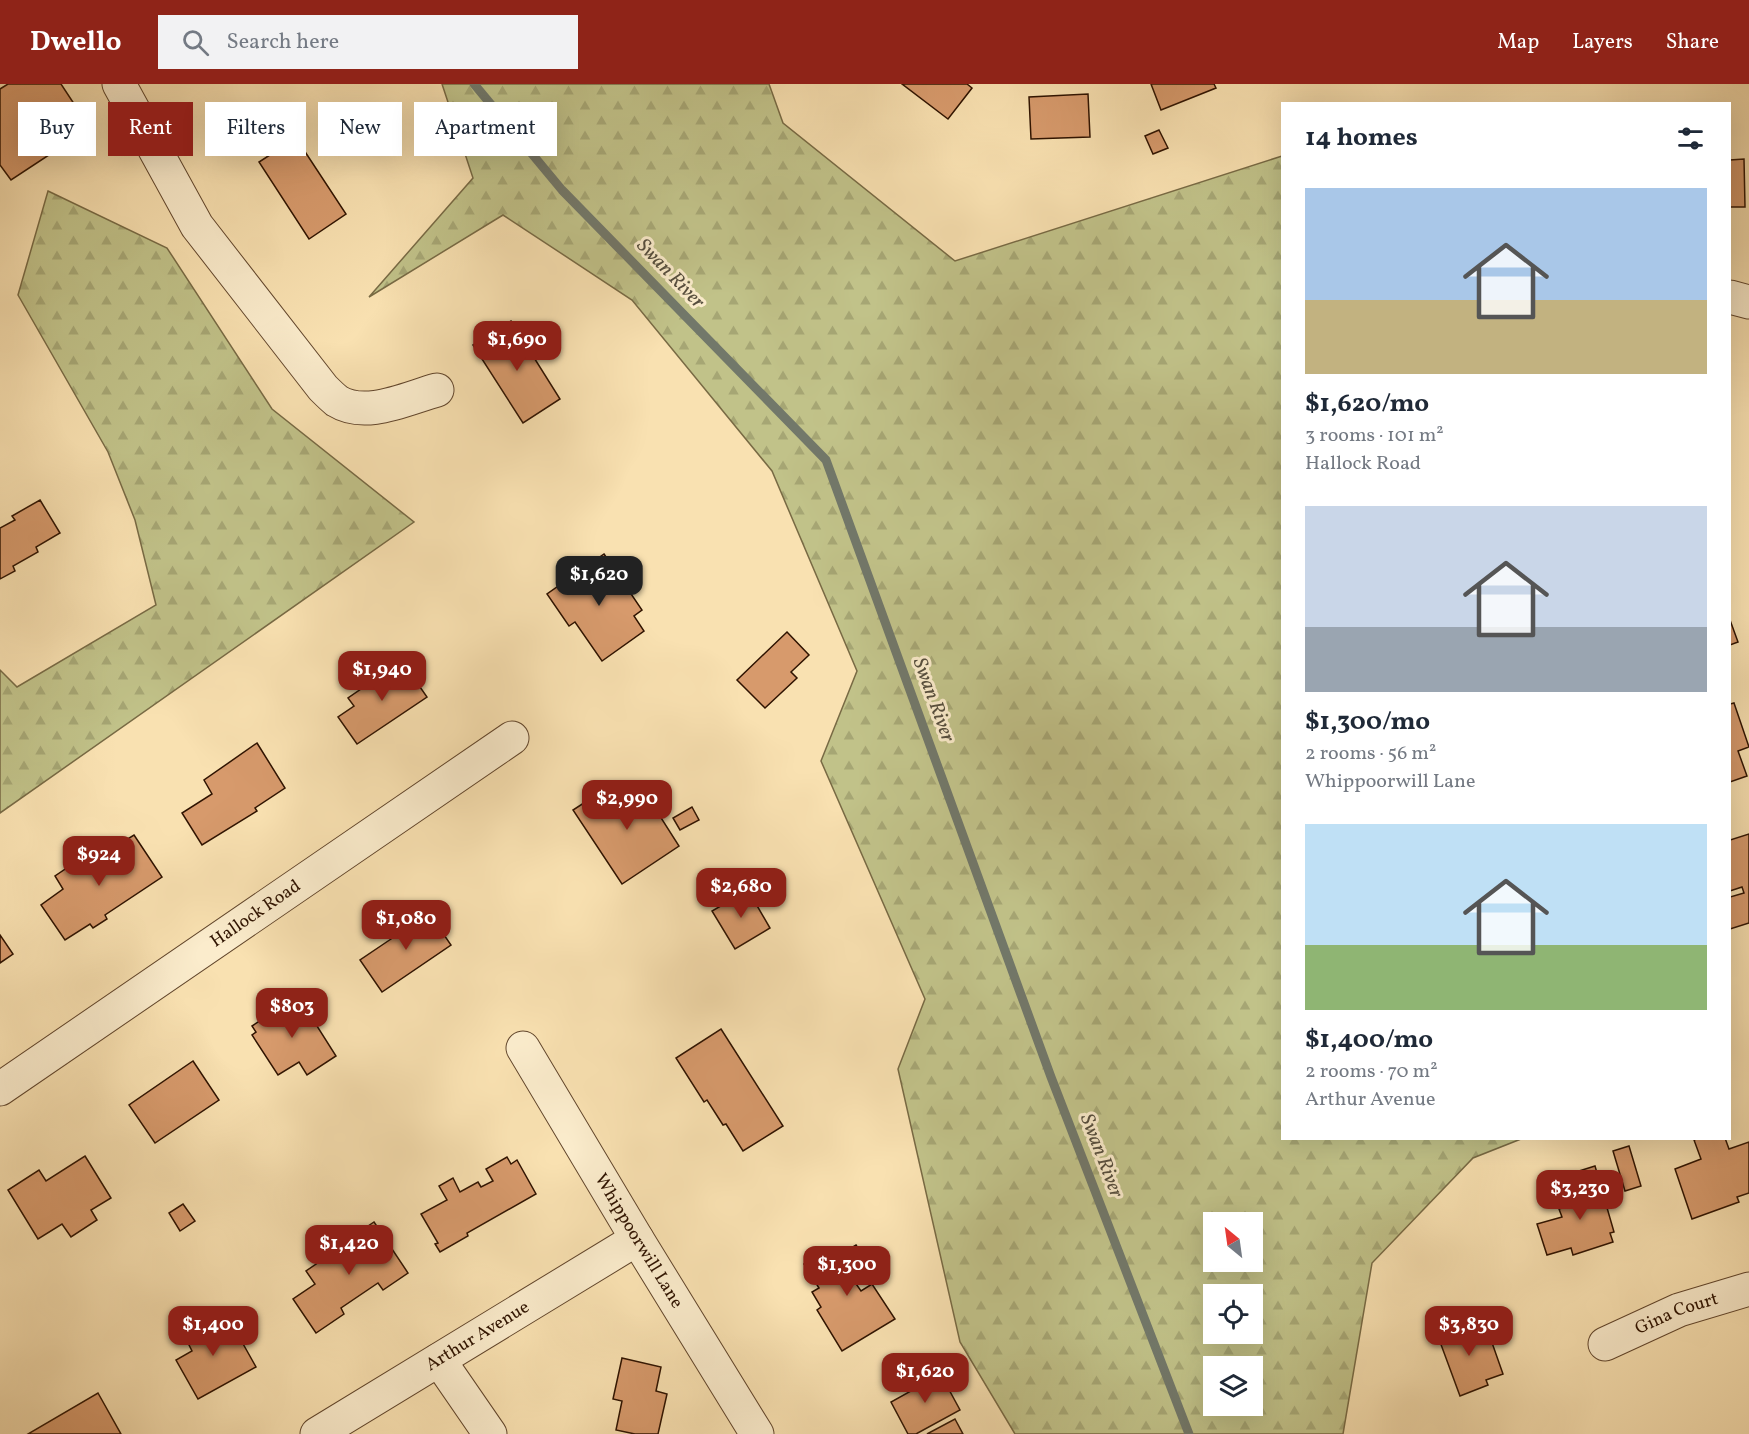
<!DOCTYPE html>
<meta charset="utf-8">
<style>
:root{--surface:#fff;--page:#f2f2f3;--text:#1f2937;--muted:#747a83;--accent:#8f2418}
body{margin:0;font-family:Vollkorn,serif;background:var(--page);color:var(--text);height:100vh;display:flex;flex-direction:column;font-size:22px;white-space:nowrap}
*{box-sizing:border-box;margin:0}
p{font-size:20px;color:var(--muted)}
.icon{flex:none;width:33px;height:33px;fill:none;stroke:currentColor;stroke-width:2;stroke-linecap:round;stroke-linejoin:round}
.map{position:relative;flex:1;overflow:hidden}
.panel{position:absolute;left:1281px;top:18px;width:450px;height:1038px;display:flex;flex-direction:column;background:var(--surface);border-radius:0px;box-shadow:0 6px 24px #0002}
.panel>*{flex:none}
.top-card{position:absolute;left:18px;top:18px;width:570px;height:54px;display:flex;gap:12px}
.needle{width:39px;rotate:331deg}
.buttons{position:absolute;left:1203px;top:1128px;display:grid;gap:12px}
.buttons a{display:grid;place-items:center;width:60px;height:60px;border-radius:0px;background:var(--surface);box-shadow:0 6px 24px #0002;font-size:30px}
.price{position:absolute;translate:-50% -51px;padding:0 14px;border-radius:12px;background:var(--accent);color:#fff;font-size:20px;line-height:39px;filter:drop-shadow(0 2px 3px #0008)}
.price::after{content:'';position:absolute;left:50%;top:36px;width:18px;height:14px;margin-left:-9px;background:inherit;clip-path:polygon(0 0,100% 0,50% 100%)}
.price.selected{background:#222;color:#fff}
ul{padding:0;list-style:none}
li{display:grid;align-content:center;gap:12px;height:318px;padding:0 24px}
li span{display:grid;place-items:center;height:186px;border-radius:0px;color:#555}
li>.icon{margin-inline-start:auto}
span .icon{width:108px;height:108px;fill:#fffc;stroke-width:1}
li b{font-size:26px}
h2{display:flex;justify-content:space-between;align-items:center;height:72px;padding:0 24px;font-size:26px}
.chip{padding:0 21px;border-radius:0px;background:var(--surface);box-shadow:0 6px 24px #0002;font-size:21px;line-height:54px}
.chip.selected{background:var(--accent);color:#fff}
header{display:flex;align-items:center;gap:36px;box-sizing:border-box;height:84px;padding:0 30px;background:var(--accent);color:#fff}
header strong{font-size:28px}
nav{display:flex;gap:33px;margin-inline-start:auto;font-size:21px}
.search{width:420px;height:54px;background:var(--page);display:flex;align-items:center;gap:15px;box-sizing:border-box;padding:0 21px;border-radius:0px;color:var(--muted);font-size:22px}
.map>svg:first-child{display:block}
.forest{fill:url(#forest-firs);stroke:#786a44;stroke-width:1.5;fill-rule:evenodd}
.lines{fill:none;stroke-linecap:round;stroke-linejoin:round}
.stream{stroke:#72786a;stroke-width:9}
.building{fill:#d79a6c;stroke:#2f1300;stroke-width:1.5}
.minor-casing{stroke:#62462c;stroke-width:35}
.minor{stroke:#fbeccc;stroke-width:33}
.labels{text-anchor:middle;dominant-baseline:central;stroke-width:6;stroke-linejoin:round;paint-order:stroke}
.street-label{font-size:18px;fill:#2f1300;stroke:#fbeccc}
.water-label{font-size:20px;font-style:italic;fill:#564e3e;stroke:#fbeccc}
</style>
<header>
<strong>Dwello</strong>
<div class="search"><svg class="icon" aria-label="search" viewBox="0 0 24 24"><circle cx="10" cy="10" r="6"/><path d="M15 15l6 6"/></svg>Search here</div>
<nav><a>Map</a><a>Layers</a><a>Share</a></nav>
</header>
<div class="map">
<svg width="1749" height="1350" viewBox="0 0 1749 1350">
<defs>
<pattern id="forest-firs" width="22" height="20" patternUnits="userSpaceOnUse" patternTransform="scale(1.5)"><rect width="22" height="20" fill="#c1c289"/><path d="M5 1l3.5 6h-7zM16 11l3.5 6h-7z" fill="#a6a674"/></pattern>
</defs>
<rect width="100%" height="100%" fill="#f9e1b1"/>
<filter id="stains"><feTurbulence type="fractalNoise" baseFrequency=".00333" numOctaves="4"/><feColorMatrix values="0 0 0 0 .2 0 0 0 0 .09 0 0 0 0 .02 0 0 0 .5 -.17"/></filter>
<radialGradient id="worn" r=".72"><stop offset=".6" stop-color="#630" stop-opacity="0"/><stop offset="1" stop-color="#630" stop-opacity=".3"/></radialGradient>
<g class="forest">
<path d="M442,0H769L783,39L955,177L1282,72V1054L1521,1055L1473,1074L1372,1179L1343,1350H1015L960,1258L898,985L925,915L821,677L857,587L772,387L632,216L503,131L369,213L473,94ZM1214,1138H1252V1178H1214ZM1214,1210H1252V1250H1214ZM1214,1282H1252V1322H1214Z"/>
<path d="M48,107L167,164L272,325L414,438L0,729V586L17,603L156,521L135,436L108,368L18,211Z"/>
</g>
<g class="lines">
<path class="stream" d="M474,0L562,106L826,376L1051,993L1189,1350"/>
</g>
<g class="building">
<path d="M8,0H61L90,44L11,96L0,81V5Z"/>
<path d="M902,0H967L972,4L948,35Z"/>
<path d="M1151,0H1214L1216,4L1161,26Z"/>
<path d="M1088,10L1090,53L1031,55L1029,13Z"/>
<path d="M1159,46L1168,64L1153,70L1145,52Z"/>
<path d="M296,54L346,130L309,155L259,78Z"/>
<path d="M1744,75L1745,123H1730V76Z"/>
<path d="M511,237L560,315L523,339L473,261Z"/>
<path d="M40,416L60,449L36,463L38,468L13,482L15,487L0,495V444L15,436L12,432Z"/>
<path d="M604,470L642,526L634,532L644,547L602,577L575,538L569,542L547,510Z"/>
<path d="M1730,536L1738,558L1730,561Z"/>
<path d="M787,548L809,571L791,588L797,594L765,624L737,596Z"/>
<path d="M402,577L427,613L357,660L338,633L354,622L348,614Z"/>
<path d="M1734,619L1749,663L1738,667L1747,692L1730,698V620Z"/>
<path d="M257,659L285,704L255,724L257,727L202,761L182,729L212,710L204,696Z"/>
<path d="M613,700L625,717L630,714L635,721L661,704L669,717L656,726L679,762L622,800L573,726Z"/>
<path d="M692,723L699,736L680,746L673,734Z"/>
<path d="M1749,750V839L1730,845V813L1744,809L1742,803L1730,807V756Z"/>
<path d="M134,751L162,793L105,831L107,835L93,844L90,840L65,856L41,821L63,805L55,792L89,769L97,783L117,770L113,764Z"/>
<path d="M748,806L770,844L735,865L712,827Z"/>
<path d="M430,823L434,830L431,832L451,861L382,908L360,876L391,855L388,852Z"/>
<path d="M0,851L13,870L0,879Z"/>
<path d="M298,912L336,972L307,991L299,978L278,991L252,951L256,948L252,942Z"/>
<path d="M721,945L783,1042L743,1067L726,1040L723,1041L707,1016L704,1018L676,974Z"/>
<path d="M193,977L219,1016L155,1059L129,1021Z"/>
<path d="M1699,1054H1725L1729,1065L1749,1058V1109L1737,1113L1739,1118L1692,1135L1675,1085L1701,1075L1694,1056Z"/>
<path d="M1629,1062L1641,1102L1625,1107L1613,1067Z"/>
<path d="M85,1072L111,1114L91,1126L97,1136L71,1153L62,1140L38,1155L8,1106L39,1086L46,1097Z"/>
<path d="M507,1073L511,1080L517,1076L536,1110L467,1149L468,1152L440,1168L435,1160L438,1159L421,1130L447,1116L439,1102L453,1094L460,1108L478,1098L481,1103L493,1097L486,1085Z"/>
<path d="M1595,1082L1614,1148L1610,1149L1613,1158L1573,1171L1571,1164L1547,1171L1537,1140L1562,1133L1559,1125L1588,1116L1579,1087Z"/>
<path d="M183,1120L195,1137L180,1147L169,1129Z"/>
<path d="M374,1138L408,1189L383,1206L378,1199L341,1224L344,1230L316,1249L293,1215L315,1200L306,1187L350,1157L349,1155Z"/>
<path d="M856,1161L871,1186L854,1197L861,1207L872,1200L895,1235L842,1267L817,1226L821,1223L812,1208L819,1204L804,1180L833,1163L838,1172Z"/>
<path d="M206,1230L217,1251L233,1242L256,1283L198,1315L176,1276L192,1267L186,1255L190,1249L185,1241Z"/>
<path d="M1471,1234L1479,1257L1490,1253L1503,1290L1486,1296L1488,1301L1460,1312L1436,1247Z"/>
<path d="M622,1274L661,1283L656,1307L667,1310L658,1350H635L616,1346L622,1317L613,1315Z"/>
<path d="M918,1288L925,1300L941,1291L960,1326L916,1350H908L891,1318L911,1307L905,1295Z"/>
<path d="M98,1309L121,1350H28Z"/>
<path d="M955,1335L963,1350H927Z"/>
</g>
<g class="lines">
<defs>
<g id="minor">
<path d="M119,0L197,142L323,304C327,308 332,313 337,317C366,335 407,314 437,306"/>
<path d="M1730,213L1749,218"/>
<path id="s1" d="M523,964L637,1155L757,1350"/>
<path id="s2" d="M0,1005L512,654"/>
<path id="s3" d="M1605,1260L1679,1226L1749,1205"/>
<path d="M439,1276L490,1350"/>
<path id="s4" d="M317,1350L637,1155"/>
</g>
</defs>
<use href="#minor" class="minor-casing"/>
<use href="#minor" class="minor"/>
</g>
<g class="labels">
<g class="street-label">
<text stroke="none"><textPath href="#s2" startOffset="310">Hallock Road</textPath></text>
<text stroke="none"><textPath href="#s1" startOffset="225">Whippoorwill Lane</textPath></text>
<text stroke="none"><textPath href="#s3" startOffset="78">Gina Court</textPath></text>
<text stroke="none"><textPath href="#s4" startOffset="188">Arthur Avenue</textPath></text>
</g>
<g class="water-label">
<text transform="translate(670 190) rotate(46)">Swan River</text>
<text transform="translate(933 616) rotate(70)">Swan River</text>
<text transform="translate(1101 1072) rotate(69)">Swan River</text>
</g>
</g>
<rect width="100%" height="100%" filter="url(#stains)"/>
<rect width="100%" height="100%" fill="url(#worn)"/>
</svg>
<div class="buttons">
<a><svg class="needle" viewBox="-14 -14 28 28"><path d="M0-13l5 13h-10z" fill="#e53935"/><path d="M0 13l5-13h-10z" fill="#747a83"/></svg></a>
<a><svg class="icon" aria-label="locate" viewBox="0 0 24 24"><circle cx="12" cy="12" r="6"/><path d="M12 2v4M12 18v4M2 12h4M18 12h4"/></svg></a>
<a><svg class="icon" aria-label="layers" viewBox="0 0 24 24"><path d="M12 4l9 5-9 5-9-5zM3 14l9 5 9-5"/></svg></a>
</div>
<b class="price" style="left:517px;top:288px">$1,690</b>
<b class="price selected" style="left:599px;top:523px">$1,620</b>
<b class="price" style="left:382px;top:618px">$1,940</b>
<b class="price" style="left:627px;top:747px">$2,990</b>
<b class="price" style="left:99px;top:803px">$924</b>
<b class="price" style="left:741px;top:835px">$2,680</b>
<b class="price" style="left:406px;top:867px">$1,080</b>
<b class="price" style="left:292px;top:955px">$803</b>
<b class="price" style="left:1580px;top:1137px">$3,230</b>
<b class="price" style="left:349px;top:1192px">$1,420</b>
<b class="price" style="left:847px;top:1213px">$1,300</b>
<b class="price" style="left:213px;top:1273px">$1,400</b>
<b class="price" style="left:1469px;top:1273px">$3,830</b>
<b class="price" style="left:925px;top:1320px">$1,620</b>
<div class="top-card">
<a class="chip">Buy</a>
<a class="chip selected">Rent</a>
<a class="chip">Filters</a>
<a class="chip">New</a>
<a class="chip">Apartment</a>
</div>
<section class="panel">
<h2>14 homes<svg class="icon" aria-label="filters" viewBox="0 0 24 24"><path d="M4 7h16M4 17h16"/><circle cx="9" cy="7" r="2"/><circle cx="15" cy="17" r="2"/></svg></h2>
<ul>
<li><span style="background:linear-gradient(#a9c7e8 60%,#c2b280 0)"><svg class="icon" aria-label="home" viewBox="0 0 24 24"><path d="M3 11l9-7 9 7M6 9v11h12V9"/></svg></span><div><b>$1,620/mo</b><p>3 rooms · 101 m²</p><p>Hallock Road</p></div></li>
<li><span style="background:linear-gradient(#c9d6e8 65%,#9aa5b1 0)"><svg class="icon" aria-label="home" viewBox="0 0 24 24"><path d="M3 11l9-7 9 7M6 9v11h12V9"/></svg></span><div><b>$1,300/mo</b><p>2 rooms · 56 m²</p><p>Whippoorwill Lane</p></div></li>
<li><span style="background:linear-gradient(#bfe0f5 65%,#8fb573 0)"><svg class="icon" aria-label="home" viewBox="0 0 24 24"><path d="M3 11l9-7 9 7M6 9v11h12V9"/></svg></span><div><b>$1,400/mo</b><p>2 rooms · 70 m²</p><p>Arthur Avenue</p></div></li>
</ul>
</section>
</div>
